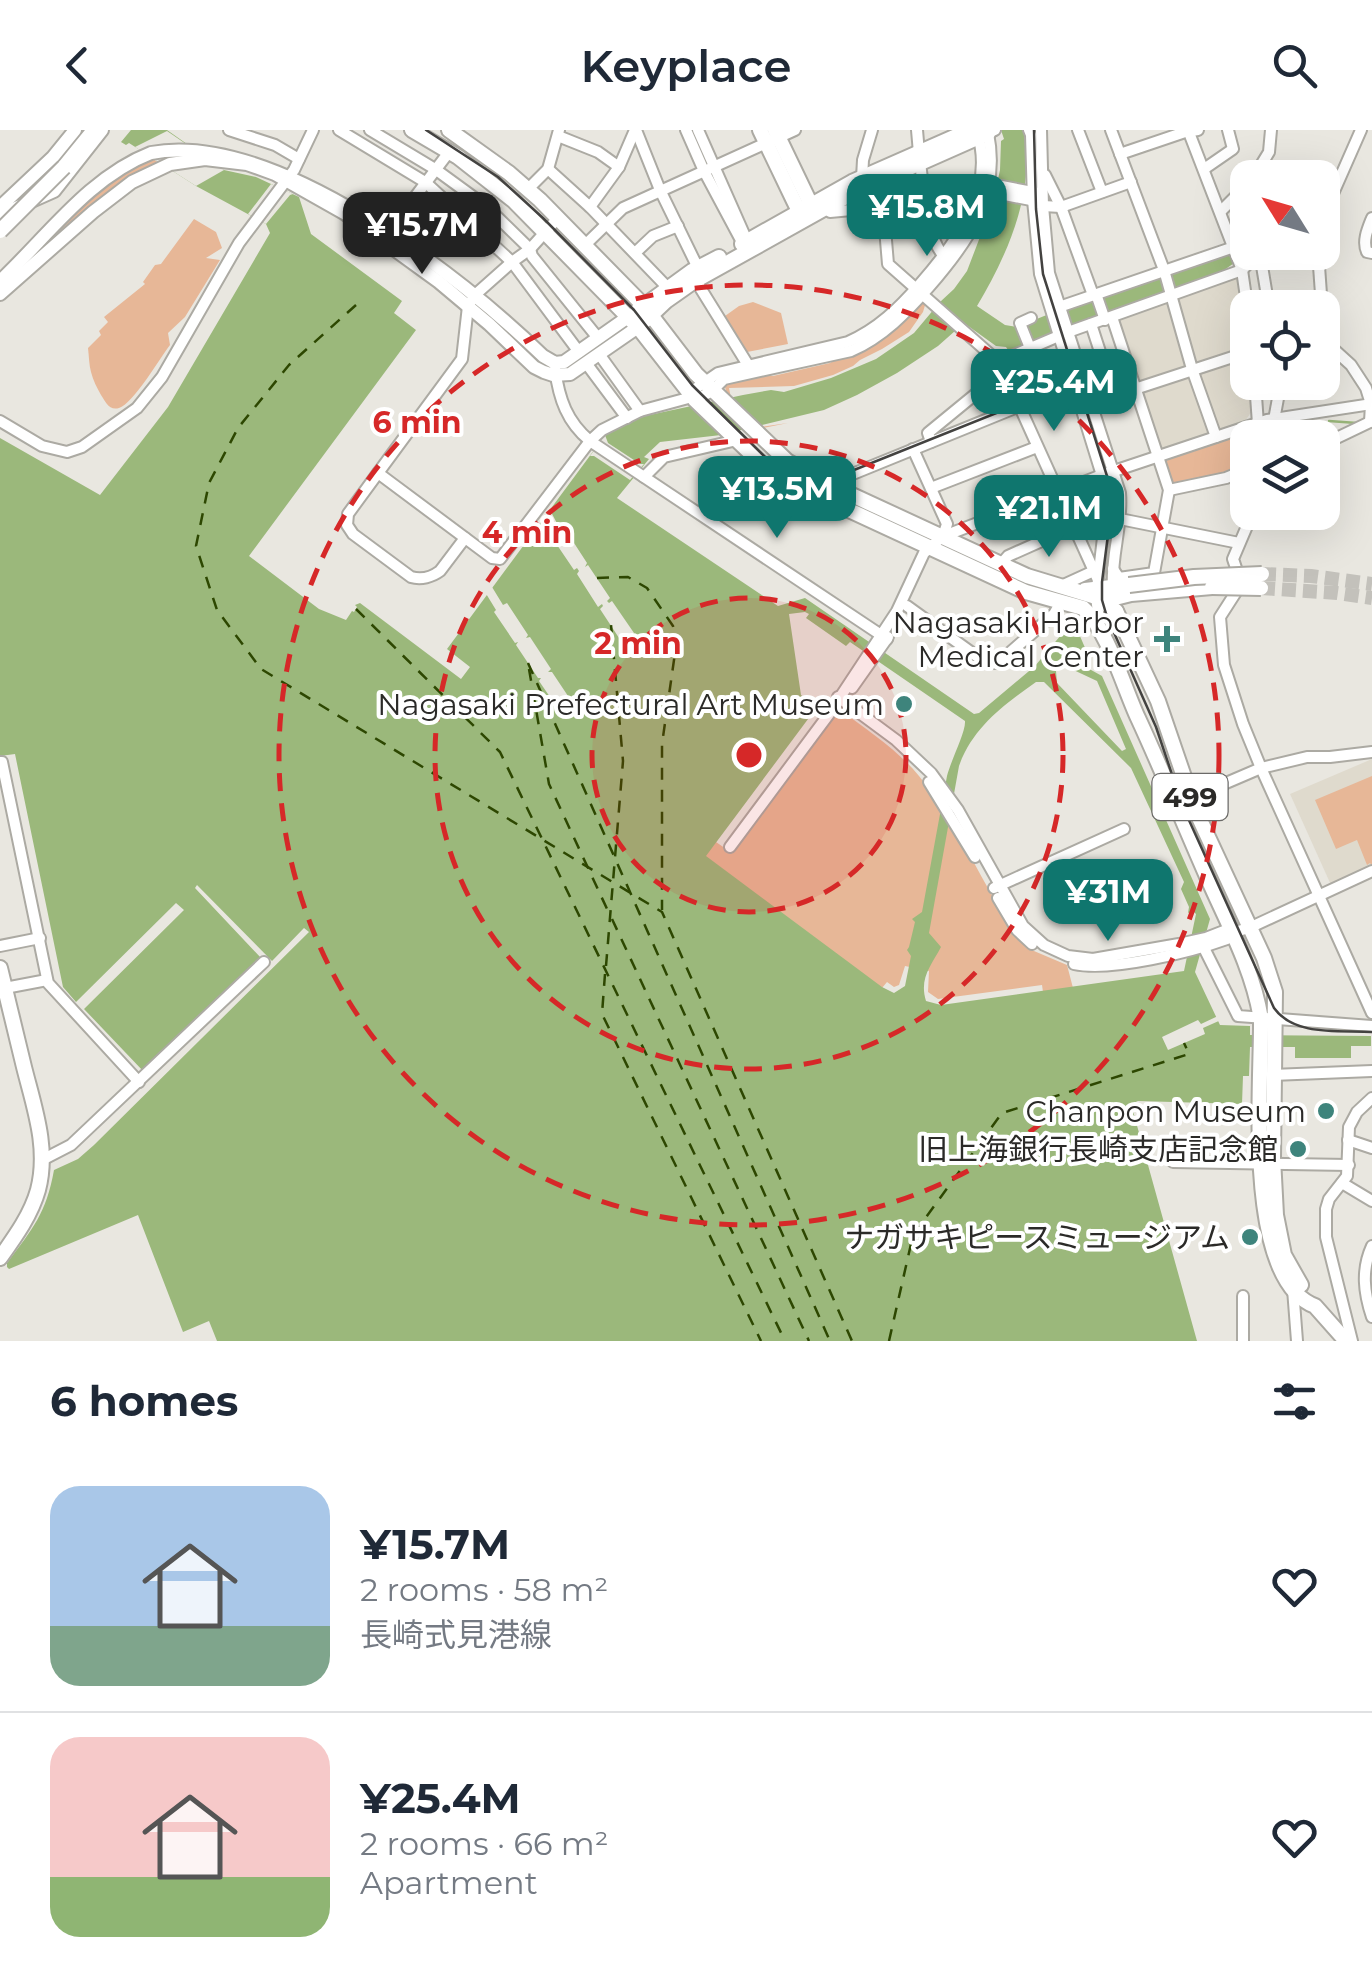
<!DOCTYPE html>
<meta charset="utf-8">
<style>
:root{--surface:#fff;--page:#f6f6f7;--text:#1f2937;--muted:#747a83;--line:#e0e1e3;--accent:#0f766e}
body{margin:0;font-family:Montserrat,"Noto Sans JP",sans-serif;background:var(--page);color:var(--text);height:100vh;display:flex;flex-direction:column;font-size:38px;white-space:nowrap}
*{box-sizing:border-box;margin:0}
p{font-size:32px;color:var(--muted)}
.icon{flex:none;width:55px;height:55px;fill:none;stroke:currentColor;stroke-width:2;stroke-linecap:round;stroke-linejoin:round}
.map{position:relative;height:1211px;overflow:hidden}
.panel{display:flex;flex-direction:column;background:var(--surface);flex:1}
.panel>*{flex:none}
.needle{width:65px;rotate:307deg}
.buttons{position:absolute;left:1230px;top:30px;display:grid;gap:20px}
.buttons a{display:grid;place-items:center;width:110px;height:110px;border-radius:20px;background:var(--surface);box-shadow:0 10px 40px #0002;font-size:50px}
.price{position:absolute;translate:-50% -85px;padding:0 22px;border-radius:20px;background:var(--accent);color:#fff;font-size:32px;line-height:65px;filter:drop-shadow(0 2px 5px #0008)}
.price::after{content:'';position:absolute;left:50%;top:60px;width:30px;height:22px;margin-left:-15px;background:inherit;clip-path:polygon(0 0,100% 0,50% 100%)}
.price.on{background:#222;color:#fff}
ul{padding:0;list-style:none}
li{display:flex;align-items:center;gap:30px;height:250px;padding:0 50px}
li+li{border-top:2px solid var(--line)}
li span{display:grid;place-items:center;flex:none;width:280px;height:200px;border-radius:30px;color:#555}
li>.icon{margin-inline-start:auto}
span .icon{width:120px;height:120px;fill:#fffc;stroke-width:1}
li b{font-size:42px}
h2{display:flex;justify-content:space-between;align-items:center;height:120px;padding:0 50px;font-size:42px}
header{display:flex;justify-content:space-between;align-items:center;height:130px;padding:0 50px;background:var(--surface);font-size:45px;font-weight:600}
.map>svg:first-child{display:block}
.built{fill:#dfdacd}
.green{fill:#e7b797}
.water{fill:#9bb87b;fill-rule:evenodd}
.pier{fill:#e9e7e0}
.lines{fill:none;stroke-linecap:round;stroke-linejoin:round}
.stream{stroke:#9bb87b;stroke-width:2.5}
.ferry{stroke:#2d4701;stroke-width:2.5;stroke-dasharray:12 10;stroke-linecap:butt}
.highway-tunnel{stroke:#c3c1bb;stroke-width:14;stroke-dasharray:14 7;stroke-linecap:butt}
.minor-casing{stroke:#acaaa3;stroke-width:14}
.major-casing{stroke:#acaaa3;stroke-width:16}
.highway-casing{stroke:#acaaa3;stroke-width:18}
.minor{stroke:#fff;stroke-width:10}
.major{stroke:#fff;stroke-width:12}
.highway{stroke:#fff;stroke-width:14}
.tram{stroke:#434240;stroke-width:2.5}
.highway-bridge-casing{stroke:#acaaa3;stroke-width:18;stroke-linecap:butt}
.highway-bridge{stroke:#fff;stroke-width:14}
.ring{fill:none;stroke:#d62828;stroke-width:5;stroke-dasharray:18 12}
.poi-dot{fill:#3e847c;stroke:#fff;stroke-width:4}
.labels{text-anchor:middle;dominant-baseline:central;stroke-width:8;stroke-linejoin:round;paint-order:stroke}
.shield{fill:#fff;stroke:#6b6a68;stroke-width:2.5}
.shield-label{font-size:28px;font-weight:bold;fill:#2b2a28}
.poi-label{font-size:30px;fill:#2b2a28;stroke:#fff;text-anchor:end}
.centre{fill:#d62828;stroke:#fff;stroke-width:5}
.ring-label{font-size:30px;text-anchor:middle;font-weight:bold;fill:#d62828;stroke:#fff;stroke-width:8;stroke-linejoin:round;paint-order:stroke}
</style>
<header><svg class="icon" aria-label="back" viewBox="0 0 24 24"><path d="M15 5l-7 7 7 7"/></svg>Keyplace<svg class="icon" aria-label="search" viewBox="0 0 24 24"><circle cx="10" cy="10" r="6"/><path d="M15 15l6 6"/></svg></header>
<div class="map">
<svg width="1372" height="1211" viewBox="0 0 1372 1211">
<rect width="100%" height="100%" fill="#e9e7e0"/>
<g class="built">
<path d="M1233,148H1239L1248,252L1249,253L1252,281L1245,291L1158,320L1116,190Z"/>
<path d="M1372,629V737L1331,755L1290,664Z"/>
</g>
<g class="green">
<path d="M150,27L159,33L25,135L101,57Z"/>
<path d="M194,89L216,102L222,118L206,128L220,130L185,187L168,203L170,215C160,228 133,274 119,278C109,281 105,271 101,265C97,258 93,250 91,242C89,235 89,226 88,218L101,205L99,201L108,192L104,187L145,154L143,152L155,135L161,134Z"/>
<path d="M753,172L781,183L788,214L747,222L725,186L739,176Z"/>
<path d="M926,172L923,182L909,202L882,219L860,230L853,236L833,245L794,256L729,258L731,268L761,297L788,293L763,298L779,315L728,268L725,257L728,252L764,244L773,246L830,233L920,173Z"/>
<path d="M1240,303L1247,323V334L1223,346L1172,357L1164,334L1172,325Z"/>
<path d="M837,581H842C868,601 898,620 919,646C959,695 982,755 1018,807L1034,821L1067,835L1073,858L1043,862L1042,855L938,869L928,862L929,841L905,836L899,855L894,857L887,852L882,858L705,726L716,712L729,721Z"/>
<path d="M1372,646V736L1370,733L1367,735L1357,710L1336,719L1315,670Z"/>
</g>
<path class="water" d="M131,0H167L224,40L256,47L299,67L311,104L402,171L394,183L416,200L249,426L319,479L346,490L352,481L354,482L357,477L355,475L360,473L461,549L470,537L447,519L606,304L640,287L743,265L771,260L784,262L831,248L876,229L914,203L940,172L954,159L967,141L993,73L1000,40L1001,11L1004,9L1001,0H1023C1037,59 1007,126 977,176L1005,195L1017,197L1054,182L1228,123L1241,113L1247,99L1248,122L1252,123L1247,128L1244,126L1220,143L1019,219L1008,220L1006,217L996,216L964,193L938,216L897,243L857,265L824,280L721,305L660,312L644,327L649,329L617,368L778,476L805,468L974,584L979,583L1035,536L1061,505L1076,497L1086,520L1075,526L1073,530L1102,546L1210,789L1195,842L1220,895L1250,896V905L1371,906V916H1351V928H1295V917H1250L1249,946H1243L1242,974L1138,971L1131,974L1197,1211H217L209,1191L183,1202L138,1085L9,1139L7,1137V1133C33,1098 46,1084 54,1040L78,1029L94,1015L309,802L304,798L272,831L197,755L195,758L261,828L144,942L84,879L184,780L176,773L76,872L63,857L15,624L0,626V308L100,365L168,277L270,103L266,94L196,56L129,13L126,15L121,12ZM805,482L809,484L806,488L846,516L850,512L965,591C966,602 951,630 947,646L922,782L912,789L915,792L909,817L907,820L911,826L905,856L894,863L882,857L706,726L817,577L801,565L789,484ZM1065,536L1097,551L1126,619L1122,621L1057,553L1056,541ZM1036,552H1044L1131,638L1184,752L1181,759L1189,777L1188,783L1193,781L1196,784L1184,841L941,875L926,871C919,848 931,836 941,817L929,803L959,636C973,597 1004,575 1036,552Z"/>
<g class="pier">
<path d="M167,1L224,40L196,56L135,17Z"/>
<path d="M271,54L293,64L290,65L266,94L248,84Z"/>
<path d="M605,305L608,313L640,334H644L630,350L594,326H590Z"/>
<path d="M550,380L561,401L565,399L587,433L585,437L588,435L610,468L607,471L609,473L612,471L634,503L621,511L600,479L603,476L602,474L598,477L577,444L579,441L577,438L574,440L553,409L556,406L540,386Z"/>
<path d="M492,457L503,475L507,473L528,505L526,508L530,507L551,539L548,542H552L574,575L561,583L539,551L541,548H538L516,515L518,512L515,513L494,482L496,480L485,462Z"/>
<path d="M1218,886L1221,890L1203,898L1205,904L1168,920L1162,907L1198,890L1201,894Z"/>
</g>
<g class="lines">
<path class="stream" d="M1329,291L1357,293"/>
<g class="ferry">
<path d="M356,175L289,235L238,298L209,353L196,416L217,480L261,539L662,782L852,1211"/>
<path d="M597,448L628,447L647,458L673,496L676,516L662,614V780"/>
<path d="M356,479L500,622L785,1211"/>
<path d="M528,533L830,1211"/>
<path d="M529,539L549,654L608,781"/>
<path d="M612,789L809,1211"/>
<path d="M606,836L623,631L611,495"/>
<path d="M605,844L602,884L761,1211"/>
<path d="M889,1211L913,1105L1002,983L1189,924L1184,913"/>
</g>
<g class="highway-tunnel">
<path d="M1262,444L1311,446L1372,454"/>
<path d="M1261,458L1337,463L1372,468"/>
</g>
<defs>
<g id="minor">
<path d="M229,0L275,15L299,29"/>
<path d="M339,0L425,52L512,132L579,222"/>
<path d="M370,0L435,39L487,77L530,119L532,126L598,208"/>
<path d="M636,0L660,60L698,138"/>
<path d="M686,0L704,41L743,114"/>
<path d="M698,0L744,104"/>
<path d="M917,0L919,23"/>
<path d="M1029,0L1031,5L1033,70L1040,144L1108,365L1096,467L1100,497"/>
<path d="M1041,0L1043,76L1049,143L1120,363C1123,396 1110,428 1113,462"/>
<path d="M1078,0L1102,62"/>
<path d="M1111,0L1164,140L1192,239L1216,307"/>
<path d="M1188,0L1242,140L1248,181"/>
<path d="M558,6L598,22L619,37"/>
<path d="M1120,24L1185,2L1198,0"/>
<path d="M920,33C924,60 926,113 948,130"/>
<path d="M548,39L590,77L668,158"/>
<path d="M1204,39L1233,19L1228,0"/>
<path d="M1045,45L1061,77L1093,165"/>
<path d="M862,48L863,30L872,0"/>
<path d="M1253,48L1269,22L1271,0"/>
<path d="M881,51L888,134L1000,233L1098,450"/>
<path d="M986,53L1038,63"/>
<path d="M528,59L548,39L559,0"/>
<path d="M984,61L1036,71"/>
<path d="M1043,76L1061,77L1131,52"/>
<path d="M590,77L619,37L635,0"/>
<path d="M826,78L830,82L926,73L969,66L978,58"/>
<path d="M1221,81L1248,54"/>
<path d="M558,88L530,119L512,132L476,164L468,176L462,229L378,343L492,428L500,429L590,311L602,300L640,281L692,267"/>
<path d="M1372,88C1368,98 1362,111 1367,122L1372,123"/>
<path d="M1322,94L1328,75L1361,0"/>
<path d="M384,108L449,22"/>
<path d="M585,115L623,78L795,0"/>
<path d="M1300,122L1318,124"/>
<path d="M1318,122L1322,178"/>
<path d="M635,123L653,106L678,96"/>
<path d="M1260,124L1269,178"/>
<path d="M696,151L748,235"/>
<path d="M1096,164L1105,190"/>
<path d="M1059,177L1234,117"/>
<path d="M1322,185L1329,215L1351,235L1366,258L1371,274L1370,292"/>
<path d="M1112,187L1169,360L1154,443L1119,448L1113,439"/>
<path d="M1091,194L1114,265"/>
<path d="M1030,218L1020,193L1031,188"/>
<path d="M599,224L640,281"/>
<path d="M586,233L627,288"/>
<path d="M555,239C559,269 567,292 590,311L887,509"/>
<path d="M1255,252L1259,308"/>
<path d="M689,263L718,243L848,212C878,199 899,178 920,154C957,112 996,60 977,2"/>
<path d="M695,270L712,261L724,249L851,221C883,207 907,182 929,157C969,111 1001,66 988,3L995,0"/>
<path d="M1092,273L1248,222"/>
<path d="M1274,290L1281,252"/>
<path d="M0,291L42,316L67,322L82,317L137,278L162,247L239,113L294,40L313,0"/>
<path d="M931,312L928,303L978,262L1005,229L1068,202L1242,140L1253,129L1263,122"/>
<path d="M1322,315L1370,292"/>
<path d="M378,343L348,384L347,395L353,404L411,447C421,450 432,447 440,441L465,408"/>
<path d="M644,347L664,327L737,310"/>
<path d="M931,358L1037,317"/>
<path d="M802,359L828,354L1020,276L1073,250"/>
<path d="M1169,360L1226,348L1248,339"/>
<path d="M1253,382L1233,429L1240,450L1238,459L1220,487L1224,535L1243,594L1261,638L1372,883"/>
<path d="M1120,389L1239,413"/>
<path d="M944,406L1102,345L1267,290L1372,274"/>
<path d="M1001,434L1008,426L1073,397"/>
<path d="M1061,456L1096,440"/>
<path d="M907,476L986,533H998L1054,484L1061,472"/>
<path d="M852,558L888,507"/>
<path d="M838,567L896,610L931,643L958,680L1023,796L1044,815L1068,826L1093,829L1179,814L1206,808L1224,801L1231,803L1249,798L1372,741"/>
<path d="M0,632H2L48,853L139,952"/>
<path d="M929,652L975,727"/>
<path d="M1191,668L1261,638L1307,627H1330L1372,622"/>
<path d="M730,717L829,584L897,481L924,423L943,406L947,394L913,319"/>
<path d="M994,758L1124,699"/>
<path d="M998,768L1017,800L1032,814"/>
<path d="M0,816L40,808"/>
<path d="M1204,818L1238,886L1372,896"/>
<path d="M1074,834C1111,842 1191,822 1227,809L1231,803"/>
<path d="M5,858L47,850"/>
<path d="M1272,945L1372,941"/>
<path d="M1348,1010L1372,1018"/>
<path d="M42,1030L71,1015L264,832"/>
<path d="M1173,1032L1349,1035"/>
<path d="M1342,1053L1372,1071"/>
<path d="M1372,1116C1361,1140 1364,1163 1372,1187"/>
<path d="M1293,1159L1297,1211"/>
<path d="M1243,1211V1166"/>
<path d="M1352,1211L1326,1107V1079L1329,1069L1347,1046L1349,997L1357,982L1372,968"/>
</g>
<g id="major">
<path d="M0,77L53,27L75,0"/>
<path d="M0,85L54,61L102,0"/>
<path d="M0,151C47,107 89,47 151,23C274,0 461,146 543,226L555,233L564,232L628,187"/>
<path d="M0,164L93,82L132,52L170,34L205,29L247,34L275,44L344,83L439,152L489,194L534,237L544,242L553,245L570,244L638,197"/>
</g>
<g id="highway">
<path d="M412,0L458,27L514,71L638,197L695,270L765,337L782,349L1026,462L1083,478C1107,498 1124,558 1138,588C1163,642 1185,697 1209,751C1229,796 1253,840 1261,889C1262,953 1243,1149 1315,1176L1346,1211"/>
<path d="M449,0L509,43L540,70L644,176L696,244L787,331L828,354L1027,446L1096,467L1116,481"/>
<path d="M760,0L794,71L799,81L804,84"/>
<path d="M775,0L811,75L810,81"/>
<path d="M64,37L94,0"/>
<path d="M742,114L852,52L970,0"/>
<path d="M637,181L692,141L719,127"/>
<path d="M646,190L666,171L693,152L831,75L857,61L988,3V0"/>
<path d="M1085,460L1129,455"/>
<path d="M1099,472L1131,464L1212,457"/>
<path d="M1116,481L1158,571L1195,679L1264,828L1275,862L1273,1028L1276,1085L1284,1125L1301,1155"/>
<path d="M0,838C8,871 16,904 24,937C34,977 49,1018 38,1060C31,1085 15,1107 0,1128"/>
</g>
</defs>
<use href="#minor" class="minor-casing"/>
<use href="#major" class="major-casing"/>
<use href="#highway" class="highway-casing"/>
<use href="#minor" class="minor"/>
<use href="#major" class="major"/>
<use href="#highway" class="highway"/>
<g class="tram">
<path d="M426,0L498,47L543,88L634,180L692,255L768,330L787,343L801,350L816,352L834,348L1059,258L1070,250L1073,232"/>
<path d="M1034,0L1036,79L1043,144L1113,365L1102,452V470L1107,487L1156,597L1183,677L1274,878C1295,907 1340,900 1372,902"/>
</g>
<defs>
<g id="highway-bridge">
<path d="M0,101L64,37"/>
<path d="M1129,455L1194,447L1262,444"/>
<path d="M1212,457L1261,458"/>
</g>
</defs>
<use href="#highway-bridge" class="highway-bridge-casing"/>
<use href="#highway-bridge" class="highway-bridge"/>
</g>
<circle cx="749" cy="625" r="157" fill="#d62828" fill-opacity=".12"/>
<g class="ring">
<circle cx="749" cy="625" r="157"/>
<circle cx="749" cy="625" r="314"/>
<circle cx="749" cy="625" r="470"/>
</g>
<g class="poi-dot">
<path d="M1162 494h10v10h10v10h-10v10h-10v-10h-10v-10h10z"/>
<circle cx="904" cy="574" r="10"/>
<circle cx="1326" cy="981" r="10"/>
<circle cx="1298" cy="1019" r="10"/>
<circle cx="1250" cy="1107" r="10"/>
</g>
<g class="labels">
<rect class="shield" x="1152.5" y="644" width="75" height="46" rx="8"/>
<g class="shield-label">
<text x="1190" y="667">499</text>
</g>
<g class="poi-label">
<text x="1144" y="492">Nagasaki Harbor<tspan x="1144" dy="34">Medical Center</tspan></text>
<text x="884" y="574">Nagasaki Prefectural Art Museum</text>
<text x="1306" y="981">Chanpon Museum</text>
<text x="1278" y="1019">旧上海銀行長崎支店記念館</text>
<text x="1230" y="1107">ナガサキピースミュージアム</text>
</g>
</g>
<circle cx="749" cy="625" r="15" class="centre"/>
<g class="ring-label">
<text x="417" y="303">6 min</text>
<text x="527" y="413">4 min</text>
<text x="638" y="524">2 min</text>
</g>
</svg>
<div class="buttons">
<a><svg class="needle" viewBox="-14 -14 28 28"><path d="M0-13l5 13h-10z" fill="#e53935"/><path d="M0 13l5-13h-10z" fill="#747a83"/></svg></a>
<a><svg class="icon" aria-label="locate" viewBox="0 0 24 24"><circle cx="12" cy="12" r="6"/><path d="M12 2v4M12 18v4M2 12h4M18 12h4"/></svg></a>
<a><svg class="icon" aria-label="layers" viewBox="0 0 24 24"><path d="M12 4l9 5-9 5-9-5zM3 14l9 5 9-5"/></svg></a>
</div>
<b class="price" style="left:927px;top:129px">¥15.8M</b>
<b class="price on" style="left:422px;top:147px">¥15.7M</b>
<b class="price" style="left:1054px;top:304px">¥25.4M</b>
<b class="price" style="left:777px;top:411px">¥13.5M</b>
<b class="price" style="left:1049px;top:430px">¥21.1M</b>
<b class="price" style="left:1108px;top:814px">¥31M</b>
</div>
<section class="panel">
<h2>6 homes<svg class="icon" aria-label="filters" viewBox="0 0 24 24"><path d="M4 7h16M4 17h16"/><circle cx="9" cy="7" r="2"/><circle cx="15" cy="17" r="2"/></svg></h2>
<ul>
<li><span style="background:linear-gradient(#a9c7e8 70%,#7fa58c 0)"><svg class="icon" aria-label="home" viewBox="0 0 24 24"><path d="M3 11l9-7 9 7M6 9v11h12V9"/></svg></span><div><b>¥15.7M</b><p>2 rooms · 58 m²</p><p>長崎式見港線</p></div><svg class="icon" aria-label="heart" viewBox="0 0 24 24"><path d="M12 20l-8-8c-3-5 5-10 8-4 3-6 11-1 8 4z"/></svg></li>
<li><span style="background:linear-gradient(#f6c9c9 70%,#8fb573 0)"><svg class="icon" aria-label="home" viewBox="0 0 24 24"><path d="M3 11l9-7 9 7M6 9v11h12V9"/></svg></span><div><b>¥25.4M</b><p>2 rooms · 66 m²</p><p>Apartment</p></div><svg class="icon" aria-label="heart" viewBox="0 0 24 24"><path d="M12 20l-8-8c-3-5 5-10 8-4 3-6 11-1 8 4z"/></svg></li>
</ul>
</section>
